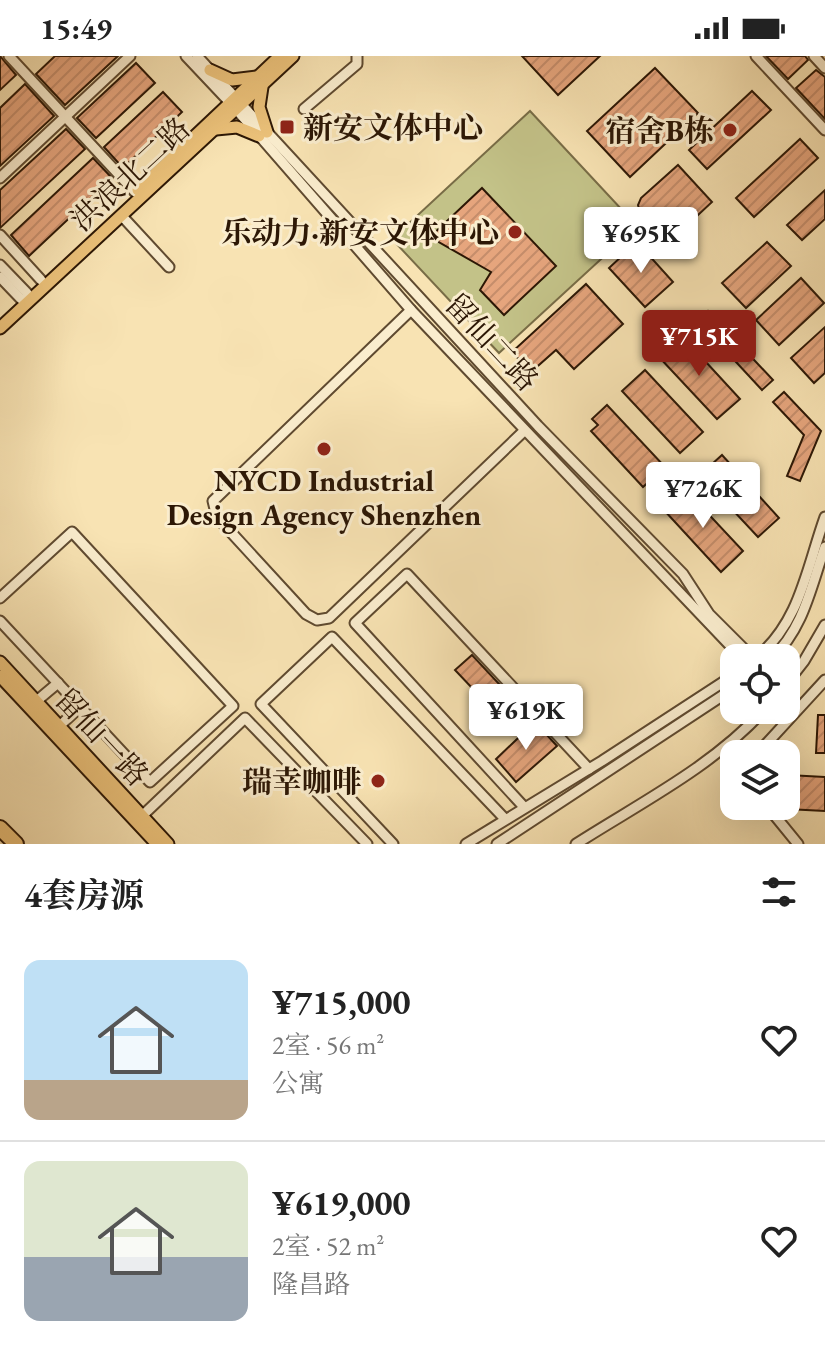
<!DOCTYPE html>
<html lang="zh">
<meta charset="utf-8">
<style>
:root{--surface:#fff;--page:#f2f2f2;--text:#222;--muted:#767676;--line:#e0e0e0;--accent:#8f2418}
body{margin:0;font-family:"EB Garamond","Noto Serif SC",serif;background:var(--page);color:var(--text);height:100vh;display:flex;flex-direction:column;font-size:30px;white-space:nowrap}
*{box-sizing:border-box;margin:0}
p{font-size:26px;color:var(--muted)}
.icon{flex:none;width:44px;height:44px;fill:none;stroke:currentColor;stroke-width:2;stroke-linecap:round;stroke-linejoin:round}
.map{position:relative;height:788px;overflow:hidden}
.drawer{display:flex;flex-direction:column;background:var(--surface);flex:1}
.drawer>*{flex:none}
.tools{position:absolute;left:720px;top:588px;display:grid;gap:16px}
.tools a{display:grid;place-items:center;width:80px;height:80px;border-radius:16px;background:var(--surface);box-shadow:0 8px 32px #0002;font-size:40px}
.price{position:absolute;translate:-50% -68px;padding:0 18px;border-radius:8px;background:#fff;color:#222;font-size:26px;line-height:52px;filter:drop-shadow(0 2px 4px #0008)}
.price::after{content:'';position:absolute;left:50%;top:48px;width:24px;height:18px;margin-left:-12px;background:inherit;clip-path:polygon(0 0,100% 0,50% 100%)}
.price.active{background:var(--accent);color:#fff}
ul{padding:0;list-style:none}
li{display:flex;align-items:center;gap:24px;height:200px;padding:0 24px}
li+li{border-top:2px solid var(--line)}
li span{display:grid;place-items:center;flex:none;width:224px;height:160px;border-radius:16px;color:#555}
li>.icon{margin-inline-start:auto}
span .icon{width:96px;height:96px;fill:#fffc;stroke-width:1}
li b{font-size:34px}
h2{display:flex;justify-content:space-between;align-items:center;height:96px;padding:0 24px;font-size:34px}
.status{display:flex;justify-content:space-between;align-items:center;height:56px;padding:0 40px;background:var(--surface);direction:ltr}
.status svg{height:22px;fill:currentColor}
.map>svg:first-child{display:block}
.garden{fill:#c3c288;stroke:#786c46;stroke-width:2}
.building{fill:url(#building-hatch);stroke:#2c1705;stroke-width:2}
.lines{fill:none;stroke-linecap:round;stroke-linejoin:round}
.minor-casing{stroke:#5f4a30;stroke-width:13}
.major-casing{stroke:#2c1705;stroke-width:15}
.highway-casing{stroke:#2c1705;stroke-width:18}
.minor{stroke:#faedce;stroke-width:9}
.major{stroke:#ecc27a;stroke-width:11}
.highway{stroke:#ecc27a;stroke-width:14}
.poi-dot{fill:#8f2418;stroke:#faedce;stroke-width:3}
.labels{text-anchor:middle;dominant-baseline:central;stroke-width:6;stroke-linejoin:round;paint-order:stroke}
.poi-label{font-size:30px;font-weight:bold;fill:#2c1705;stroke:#faedce;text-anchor:end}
.street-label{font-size:30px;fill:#2c1705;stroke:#faedce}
</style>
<div class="status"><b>15:49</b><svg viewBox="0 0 49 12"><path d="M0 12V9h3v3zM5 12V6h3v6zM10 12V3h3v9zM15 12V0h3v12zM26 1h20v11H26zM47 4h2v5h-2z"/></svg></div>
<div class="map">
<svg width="825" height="788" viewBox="0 0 825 788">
<defs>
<pattern id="building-hatch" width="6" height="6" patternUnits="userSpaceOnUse" patternTransform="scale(2)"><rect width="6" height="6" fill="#e6a57d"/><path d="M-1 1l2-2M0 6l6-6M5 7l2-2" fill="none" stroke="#c58d6b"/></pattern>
</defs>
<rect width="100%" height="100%" fill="#f8e3b3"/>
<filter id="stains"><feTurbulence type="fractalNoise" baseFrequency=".0025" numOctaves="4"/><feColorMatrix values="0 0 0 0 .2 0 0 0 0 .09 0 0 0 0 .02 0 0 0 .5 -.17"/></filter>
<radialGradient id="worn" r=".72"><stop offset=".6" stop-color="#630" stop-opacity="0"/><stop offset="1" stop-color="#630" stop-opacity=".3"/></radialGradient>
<path class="garden" d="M530,55L637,170L499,297L392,183Z"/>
<g class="building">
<path d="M0,0L16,19L0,34Z"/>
<path d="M55,0H118L65,49L36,18Z"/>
<path d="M522,0H600L558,39Z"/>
<path d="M766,0H805L808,4L788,23Z"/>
<path d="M136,7L155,27L96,82L77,62Z"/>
<path d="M655,12L698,57L630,121L587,75Z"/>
<path d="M816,14L825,21V63L796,32Z"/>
<path d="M25,28L54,60L0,110V52Z"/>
<path d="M752,35L771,54L707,113L689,94Z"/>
<path d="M163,36L182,56L123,112L104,91Z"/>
<path d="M66,73L85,93L0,172V134Z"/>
<path d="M800,83L818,102L754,161L736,142Z"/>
<path d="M93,102L112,122L29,200L11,179Z"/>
<path d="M678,109L712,146L669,186L640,156L638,149L641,142Z"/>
<path d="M482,132L556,210L504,259L480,234L491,216L430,181Z"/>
<path d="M825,134V163L802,184L787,169Z"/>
<path d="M637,186L673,226L645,251L609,212Z"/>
<path d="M767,186L791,210L746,252L722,227Z"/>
<path d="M801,222L824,247L779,289L756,264Z"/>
<path d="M586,228L623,268L574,313L556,294L531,316L512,296Z"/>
<path d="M708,255L773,324L762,334L698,265Z"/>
<path d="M825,271V317L814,327L791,302Z"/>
<path d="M682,280L740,343L717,363L659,301Z"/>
<path d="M645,314L703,376L680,397L622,335Z"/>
<path d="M784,336L821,375L800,425L787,420L804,379L773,346Z"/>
<path d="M607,349L665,411L643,431L591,375L598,369L592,363Z"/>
<path d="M722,399L779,462L758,481L700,419Z"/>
<path d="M685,433L743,495L721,516L663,453Z"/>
<path d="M472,599L526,657L509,671L455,614Z"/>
<path d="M818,659H825V697H816Z"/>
<path d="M535,666L557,690L516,726L496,703Z"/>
<path d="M788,719L825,721V755L787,753Z"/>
</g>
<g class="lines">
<defs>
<g id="minor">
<path d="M9,0L135,136"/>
<path d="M186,0L236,53L411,254L742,602"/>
<path d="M197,0L538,370L683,518L709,558L753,602"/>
<path d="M756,0L825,74"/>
<path d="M814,0L825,12"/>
<path d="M304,53L357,8V0"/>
<path d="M0,122L130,0"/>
<path d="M121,159L169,211"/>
<path d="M0,179L41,224"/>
<path d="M0,209L27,237L29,245"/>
<path d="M0,221L21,243L29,245"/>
<path d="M411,254L213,445L217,461L306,558L317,564L329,562L524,375"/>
<path d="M0,542L72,476L233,650L150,726L0,565"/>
<path d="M756,602C800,567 807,511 825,461"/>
<path d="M772,602C804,572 811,530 825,491"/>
<path d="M786,628L804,605L825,569"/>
<path d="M33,648L58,627"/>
<path d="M55,674L80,651"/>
<path d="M757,698L825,624"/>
<path d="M767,750L798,788"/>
<path d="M524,751L355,567L407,518L589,713"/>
<path d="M142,760L245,662L367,788"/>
<path d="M393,788L261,648L332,581L505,763"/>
<path d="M466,788L602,705L734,619"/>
<path d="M497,788L734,632"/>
<path d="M576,788C640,747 712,711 764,654"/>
</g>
<g id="major">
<path d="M210,14L232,24L257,21"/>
<path d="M262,31L259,51L267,76"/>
<path d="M216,73L237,71L259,80"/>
<path d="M138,134L280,0"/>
<path d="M0,272L293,0"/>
<path d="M0,606L168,788"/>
<path d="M0,620L157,788"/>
</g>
<path id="highway" d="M0,772L16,788"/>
</defs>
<use href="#minor" class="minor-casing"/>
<use href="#major" class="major-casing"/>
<use href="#highway" class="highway-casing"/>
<use href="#minor" class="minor"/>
<use href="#major" class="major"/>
<use href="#highway" class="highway"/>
</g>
<g class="poi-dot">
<rect x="279" y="63" width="16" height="16" rx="4"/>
<circle cx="730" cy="74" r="8"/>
<circle cx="515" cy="176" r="8"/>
<circle cx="324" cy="393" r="8"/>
<circle cx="378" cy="725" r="8"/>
</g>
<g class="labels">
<g class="poi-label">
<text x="303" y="71" text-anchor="start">新安文体中心</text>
<text x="714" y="74">宿舍B栋</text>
<text x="499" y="176">乐动力·新安文体中心</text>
<text x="324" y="424" text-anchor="middle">NYCD Industrial<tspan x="324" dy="34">Design Agency Shenzhen</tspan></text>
<text x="362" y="725">瑞幸咖啡</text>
</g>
<g class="street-label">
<text transform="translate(130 118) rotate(-43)">洪浪北二路</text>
<text transform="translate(492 286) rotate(47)">留仙二路</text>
<text transform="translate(102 681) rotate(47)">留仙一路</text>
</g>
</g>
<rect width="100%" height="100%" filter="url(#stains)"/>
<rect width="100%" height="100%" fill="url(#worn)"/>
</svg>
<div class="tools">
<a><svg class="icon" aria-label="locate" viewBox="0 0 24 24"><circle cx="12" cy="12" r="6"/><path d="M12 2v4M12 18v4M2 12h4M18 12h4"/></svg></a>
<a><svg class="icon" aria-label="layers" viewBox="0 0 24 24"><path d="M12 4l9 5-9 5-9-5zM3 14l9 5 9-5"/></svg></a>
</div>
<b class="price" style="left:641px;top:219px">¥695K</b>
<b class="price active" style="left:699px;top:322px">¥715K</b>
<b class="price" style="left:703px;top:474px">¥726K</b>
<b class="price" style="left:526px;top:696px">¥619K</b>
</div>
<section class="drawer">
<h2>4套房源<svg class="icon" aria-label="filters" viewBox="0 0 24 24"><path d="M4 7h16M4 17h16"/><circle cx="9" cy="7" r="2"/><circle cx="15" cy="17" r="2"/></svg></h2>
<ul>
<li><span style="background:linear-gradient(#bfe0f5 75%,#b9a48a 0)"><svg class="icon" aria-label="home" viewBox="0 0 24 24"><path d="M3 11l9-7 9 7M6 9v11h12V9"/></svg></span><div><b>¥715,000</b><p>2室 · 56 m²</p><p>公寓</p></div><svg class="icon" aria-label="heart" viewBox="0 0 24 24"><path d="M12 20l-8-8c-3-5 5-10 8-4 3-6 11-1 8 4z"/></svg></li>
<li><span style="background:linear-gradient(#dfe7d0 60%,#9aa5b1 0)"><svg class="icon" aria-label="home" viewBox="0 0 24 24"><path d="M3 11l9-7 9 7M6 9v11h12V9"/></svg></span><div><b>¥619,000</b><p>2室 · 52 m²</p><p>隆昌路</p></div><svg class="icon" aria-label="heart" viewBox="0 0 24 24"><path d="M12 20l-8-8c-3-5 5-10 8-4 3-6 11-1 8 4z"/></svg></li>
</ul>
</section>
